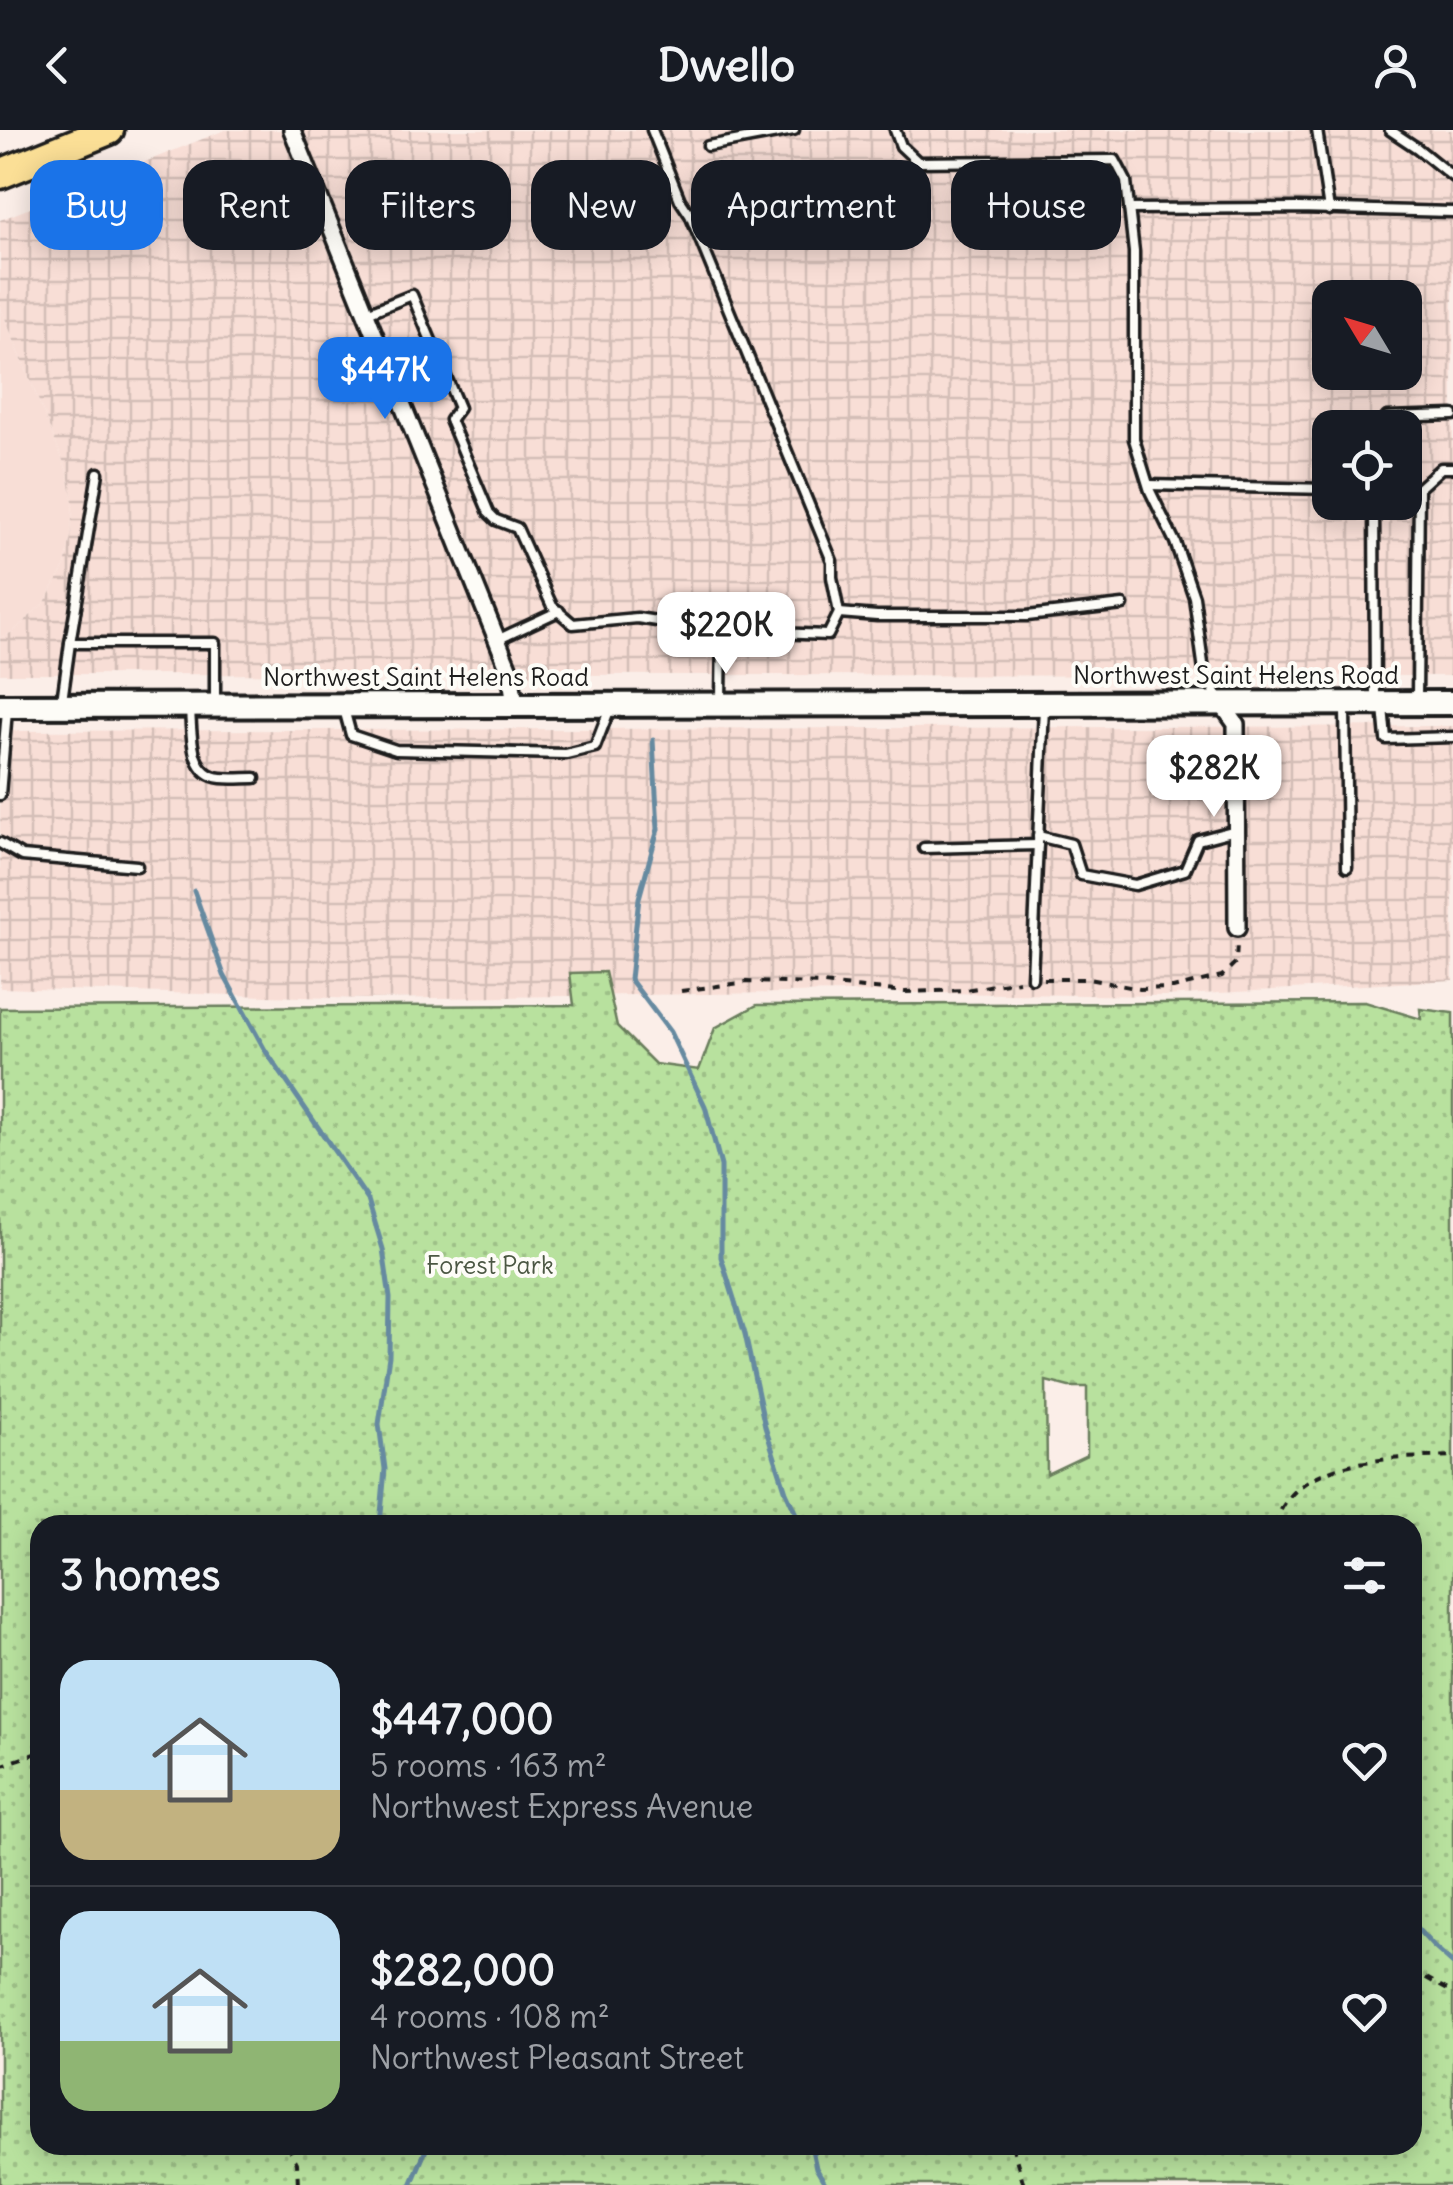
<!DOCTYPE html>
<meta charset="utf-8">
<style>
:root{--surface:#171b24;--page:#20242c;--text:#f1f3f6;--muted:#9ea1a6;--line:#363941;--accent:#1a73e8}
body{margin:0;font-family:Delius,sans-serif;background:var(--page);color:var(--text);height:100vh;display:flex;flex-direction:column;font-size:38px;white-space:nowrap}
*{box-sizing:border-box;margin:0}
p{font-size:32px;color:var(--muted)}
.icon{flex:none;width:55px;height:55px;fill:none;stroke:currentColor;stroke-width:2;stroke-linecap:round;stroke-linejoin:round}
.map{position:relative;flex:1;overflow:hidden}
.sheet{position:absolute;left:30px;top:1385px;width:1392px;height:640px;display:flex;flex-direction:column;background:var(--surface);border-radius:30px;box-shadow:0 5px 25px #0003}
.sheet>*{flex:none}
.guide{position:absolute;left:30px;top:30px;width:1395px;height:90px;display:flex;gap:20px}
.needle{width:65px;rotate:308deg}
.buttons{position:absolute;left:1312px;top:150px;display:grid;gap:20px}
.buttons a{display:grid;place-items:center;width:110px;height:110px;border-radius:20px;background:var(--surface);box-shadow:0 5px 25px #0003;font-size:50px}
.price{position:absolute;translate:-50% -85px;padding:0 22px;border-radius:20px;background:#fff;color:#222;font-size:32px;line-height:65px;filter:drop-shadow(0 2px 5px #0008)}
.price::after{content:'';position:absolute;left:50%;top:60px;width:30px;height:22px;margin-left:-15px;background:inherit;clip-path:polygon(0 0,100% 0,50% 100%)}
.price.on{background:var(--accent);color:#fff}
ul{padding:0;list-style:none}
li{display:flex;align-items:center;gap:30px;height:250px;padding:0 30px}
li+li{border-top:2px solid var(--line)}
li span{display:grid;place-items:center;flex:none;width:280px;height:200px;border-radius:30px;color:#555}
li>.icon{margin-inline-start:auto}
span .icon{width:120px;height:120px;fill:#fffc;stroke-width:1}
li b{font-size:42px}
h2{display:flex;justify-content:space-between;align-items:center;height:120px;padding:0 30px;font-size:42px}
.chip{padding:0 35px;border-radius:30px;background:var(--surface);box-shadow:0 5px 25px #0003;font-size:35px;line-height:90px}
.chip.on{background:var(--accent);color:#fff}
header{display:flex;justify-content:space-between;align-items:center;height:130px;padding:0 30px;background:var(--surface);font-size:45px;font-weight:800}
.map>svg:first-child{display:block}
.built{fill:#f8ded6}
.industrial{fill:url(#industrial-grid);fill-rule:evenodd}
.park{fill:url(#park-dots);stroke:#6a7e5d;stroke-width:2.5;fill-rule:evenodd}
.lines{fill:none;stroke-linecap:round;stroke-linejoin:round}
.stream{stroke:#668aa0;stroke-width:5}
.lane-casing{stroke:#1c1c1c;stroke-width:15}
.street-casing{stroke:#1c1c1c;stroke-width:22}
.secondary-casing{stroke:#1c1c1c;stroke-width:30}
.highway-casing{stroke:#1c1c1c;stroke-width:35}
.path{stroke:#1c1c1c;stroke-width:4;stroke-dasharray:8 8;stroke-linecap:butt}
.lane{stroke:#fdfcf7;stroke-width:8}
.street{stroke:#fdfcf7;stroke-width:15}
.secondary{stroke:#fdfcf7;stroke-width:22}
.highway{stroke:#fbdf96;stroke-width:28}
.labels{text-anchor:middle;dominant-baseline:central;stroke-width:8;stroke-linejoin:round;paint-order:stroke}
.street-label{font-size:25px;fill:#1c1c1c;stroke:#fdfcf7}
.park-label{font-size:25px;fill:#4b5743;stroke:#fdfcf7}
</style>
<header><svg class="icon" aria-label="back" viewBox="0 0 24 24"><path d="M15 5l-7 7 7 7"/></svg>Dwello<svg class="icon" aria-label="person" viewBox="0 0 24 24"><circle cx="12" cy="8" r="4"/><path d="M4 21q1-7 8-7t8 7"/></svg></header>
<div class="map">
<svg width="1453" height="2055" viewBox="0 0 1453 2055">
<defs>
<pattern id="industrial-grid" width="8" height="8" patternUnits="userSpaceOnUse" patternTransform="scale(2.5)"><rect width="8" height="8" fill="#f8ded6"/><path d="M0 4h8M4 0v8" fill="none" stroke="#d4beb7"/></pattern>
<pattern id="park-dots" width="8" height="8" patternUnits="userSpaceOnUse" patternTransform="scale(2.5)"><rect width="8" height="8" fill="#b8e19e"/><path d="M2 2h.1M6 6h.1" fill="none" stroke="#9ec088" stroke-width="1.8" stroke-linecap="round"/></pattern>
</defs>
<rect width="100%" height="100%" fill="#fbeee8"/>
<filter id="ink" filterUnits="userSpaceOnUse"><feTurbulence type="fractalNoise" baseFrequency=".01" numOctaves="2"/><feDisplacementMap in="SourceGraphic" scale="20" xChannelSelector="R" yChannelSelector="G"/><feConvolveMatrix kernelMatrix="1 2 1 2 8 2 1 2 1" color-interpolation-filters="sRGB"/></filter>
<g filter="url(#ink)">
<path class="built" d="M0,176L68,343L73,372L71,406L65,436L45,472L13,502L0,508Z"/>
<g class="industrial">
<path d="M225,0H1453V546L0,544V508L13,502L45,472L65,436L71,406L73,372L68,343L0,176V90ZM1330,168H1405V242H1330ZM1330,298H1405V372H1330Z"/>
<path d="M1453,596V850L1164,866L850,862L366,869L0,858V601Z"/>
</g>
<path class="park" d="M605,842L617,896L655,934L699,940L715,898L757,875L1365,872L1421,889L1420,879L1453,883V2055H0V878L574,875L570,843ZM1046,1251L1069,1257H1087V1325L1047,1344ZM40,1395H1412V2015H40Z"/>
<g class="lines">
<g class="stream">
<path d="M653,610L658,699L639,768L630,849L670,902L705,976L721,1036V1127L745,1204L765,1297L786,1362L801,1395"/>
<path d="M194,761L224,845L265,920L368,1070L383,1119L390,1168L389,1226L379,1294L385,1339L380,1395"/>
<path d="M1412,1793L1434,1817L1453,1834"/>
<path d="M811,2015L816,2038L826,2055"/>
<path d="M411,2055L428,2015"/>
</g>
<defs>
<g id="lane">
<path d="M652,0L680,70L690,85L832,431V447L839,483"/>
<path d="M895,0L901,16L918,32L1115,30L1126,51L1134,122V309L1150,361L1175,412L1194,467L1204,541L1219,570"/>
<path d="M1317,0L1329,80"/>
<path d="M1390,0L1417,18L1453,47"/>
<path d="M708,16L794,0"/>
<path d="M1129,79L1299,78L1453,82"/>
<path d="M367,183L412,165L459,278L450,290L489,383L496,390L517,398L552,476L573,494L637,488L722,501L828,505L839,483L877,486H1027L1123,475"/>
<path d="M1378,298L1387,287L1453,285"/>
<path d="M1149,355L1330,359"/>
<path d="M1374,372L1375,568"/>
<path d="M497,510L559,481"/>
<path d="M70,513L98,343"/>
<path d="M1417,568L1419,358L1441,338H1453"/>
<path d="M721,569L722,501"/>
<path d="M62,571L70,513H215V571"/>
<path d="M1345,577L1347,737"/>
<path d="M1383,577L1386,609L1453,607"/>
<path d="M344,579L351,605L396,620L566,624L595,617L610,578"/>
<path d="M190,580C192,604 189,645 221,648C232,649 244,648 255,648"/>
<path d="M0,665L7,580"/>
<path d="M1038,706L1071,714L1081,745L1135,755L1185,740L1198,710L1236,700"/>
<path d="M0,713L22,726L137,736"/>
<path d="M924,718L1038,715"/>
<path d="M1032,848L1044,577"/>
</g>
<g id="street">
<path d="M292,0L510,542L515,574"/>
<path d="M1221,573L1236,594L1237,798"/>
</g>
<path id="secondary" d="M0,576L1453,573"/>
<path id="highway" d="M0,44L109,0"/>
</defs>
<use href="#lane" class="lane-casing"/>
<use href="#street" class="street-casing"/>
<use href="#secondary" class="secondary-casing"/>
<use href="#highway" class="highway-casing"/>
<g class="path">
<path d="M1043,849H1088L1140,859L1173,858L1222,846L1236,832L1237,813"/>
<path d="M681,861L747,852L823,854L905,862L965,860L1019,851"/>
<path d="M1275,1395C1295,1324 1394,1329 1453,1326"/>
<path d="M0,1636L40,1622"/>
<path d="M1412,1840L1453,1863"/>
<path d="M288,2015L297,2033L298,2055"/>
<path d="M1012,2015L1024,2055"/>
</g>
<use href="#lane" class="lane"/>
<use href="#street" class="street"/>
<use href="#secondary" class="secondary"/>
<use href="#highway" class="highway"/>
</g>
</g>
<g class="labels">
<g class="street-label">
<text x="1236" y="545">Northwest Saint Helens Road</text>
<text x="426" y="547">Northwest Saint Helens Road</text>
</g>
<g class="park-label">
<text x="490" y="1135">Forest Park</text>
</g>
</g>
</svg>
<div class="buttons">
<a><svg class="needle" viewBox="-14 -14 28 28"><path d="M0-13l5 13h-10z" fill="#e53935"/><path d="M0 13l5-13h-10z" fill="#9ea1a6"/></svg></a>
<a><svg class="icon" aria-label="locate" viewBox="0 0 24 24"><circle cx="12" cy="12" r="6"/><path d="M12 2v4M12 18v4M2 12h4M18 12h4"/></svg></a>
</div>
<b class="price on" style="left:385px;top:292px">$447K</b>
<b class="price" style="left:726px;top:547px">$220K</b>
<b class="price" style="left:1214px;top:690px">$282K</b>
<div class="guide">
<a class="chip on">Buy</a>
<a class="chip">Rent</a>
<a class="chip">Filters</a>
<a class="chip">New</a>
<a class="chip">Apartment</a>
<a class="chip">House</a>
</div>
<section class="sheet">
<h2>3 homes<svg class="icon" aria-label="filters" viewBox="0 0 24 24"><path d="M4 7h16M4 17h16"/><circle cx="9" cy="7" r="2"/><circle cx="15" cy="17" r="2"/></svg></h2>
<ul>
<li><span style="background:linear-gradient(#bfe0f5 65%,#c2b280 0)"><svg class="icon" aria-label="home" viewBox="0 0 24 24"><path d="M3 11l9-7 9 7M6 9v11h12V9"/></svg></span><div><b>$447,000</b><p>5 rooms · 163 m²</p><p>Northwest Express Avenue</p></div><svg class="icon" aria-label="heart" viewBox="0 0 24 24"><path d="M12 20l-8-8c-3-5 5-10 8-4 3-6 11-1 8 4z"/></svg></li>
<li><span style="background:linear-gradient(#bfe0f5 65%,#8fb573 0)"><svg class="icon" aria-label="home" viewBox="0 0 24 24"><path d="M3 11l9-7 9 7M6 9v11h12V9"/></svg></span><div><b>$282,000</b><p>4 rooms · 108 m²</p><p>Northwest Pleasant Street</p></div><svg class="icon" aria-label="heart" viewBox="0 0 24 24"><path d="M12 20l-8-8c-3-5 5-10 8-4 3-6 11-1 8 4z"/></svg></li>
</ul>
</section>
</div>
